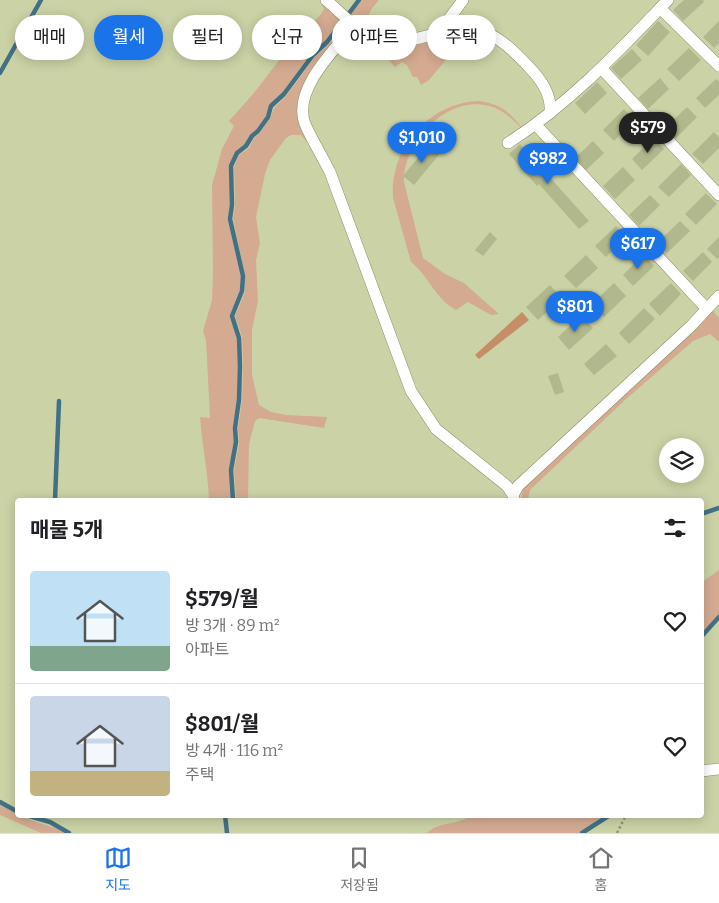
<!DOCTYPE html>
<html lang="ko">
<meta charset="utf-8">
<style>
:root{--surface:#fff;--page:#f6f6f6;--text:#202124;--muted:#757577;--line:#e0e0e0;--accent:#1a73e8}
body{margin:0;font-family:Bitter,"Noto Sans KR",serif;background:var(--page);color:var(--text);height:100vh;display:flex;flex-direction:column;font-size:19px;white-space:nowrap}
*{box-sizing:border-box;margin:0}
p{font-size:16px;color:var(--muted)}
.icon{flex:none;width:28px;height:28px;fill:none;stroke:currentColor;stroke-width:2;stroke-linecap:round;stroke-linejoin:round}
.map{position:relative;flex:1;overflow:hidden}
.side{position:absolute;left:15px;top:498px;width:689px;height:320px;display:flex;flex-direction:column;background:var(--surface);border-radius:5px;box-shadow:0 2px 12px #0003}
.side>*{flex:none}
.hud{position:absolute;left:15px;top:15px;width:690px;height:45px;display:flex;gap:10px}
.controls{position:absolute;left:659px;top:438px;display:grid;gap:10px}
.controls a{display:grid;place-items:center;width:45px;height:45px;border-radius:50%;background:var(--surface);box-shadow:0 2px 12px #0003;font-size:25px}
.price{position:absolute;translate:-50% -42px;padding:0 11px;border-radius:18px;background:var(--accent);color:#fff;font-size:16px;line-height:32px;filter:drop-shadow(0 1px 2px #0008)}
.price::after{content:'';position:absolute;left:50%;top:30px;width:15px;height:11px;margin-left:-8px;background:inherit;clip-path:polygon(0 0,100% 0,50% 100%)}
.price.on{background:#222;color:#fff}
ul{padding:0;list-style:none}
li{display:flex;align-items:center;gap:15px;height:125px;padding:0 15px}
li+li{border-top:1px solid var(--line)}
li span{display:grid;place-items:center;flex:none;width:140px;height:100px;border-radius:5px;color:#555}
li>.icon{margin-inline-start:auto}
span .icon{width:60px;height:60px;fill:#fffc;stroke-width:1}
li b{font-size:21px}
h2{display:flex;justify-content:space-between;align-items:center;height:60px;padding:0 15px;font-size:21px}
.tag{padding:0 18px;border-radius:22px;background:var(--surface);box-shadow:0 2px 12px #0003;font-size:18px;line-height:45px}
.tag.on{background:var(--accent);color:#fff}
.menu{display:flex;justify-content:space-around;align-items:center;height:70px;border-top:1px solid var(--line);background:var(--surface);font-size:14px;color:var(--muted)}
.menu a{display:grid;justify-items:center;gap:2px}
.menu .on{color:var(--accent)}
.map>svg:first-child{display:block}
.green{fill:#d4ab91}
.forest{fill:#c68e67}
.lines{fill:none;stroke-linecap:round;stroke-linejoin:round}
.stream{stroke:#427186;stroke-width:4.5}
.building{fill:#b2b88d}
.minor-casing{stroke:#898f65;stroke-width:12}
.path{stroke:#909572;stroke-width:2.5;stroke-dasharray:2.5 2.5;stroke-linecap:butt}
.minor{stroke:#fff;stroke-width:11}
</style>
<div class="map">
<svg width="719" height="833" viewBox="0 0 719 833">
<rect width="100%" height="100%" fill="#cbd2a6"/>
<g class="green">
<path d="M362,0H379C364,17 367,18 380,35L372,32L350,15Z"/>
<path d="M321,4L342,20L325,41L312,54L283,93L270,106L266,116L257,130L251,135L245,145L236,152L230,166V205L228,219L241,276L240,291L230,316L238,338V400L233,428L235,442L229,470L232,500H209C208,472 202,445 200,417L210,418L206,340L203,331L212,300L213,273L212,185L222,149L234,126L229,121L254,93L283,55L321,14L324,9Z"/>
<path d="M346,23L348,24L302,95L316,152L301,135H291L286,138L270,160L265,174L256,217L260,243L256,260L258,301L252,330V375L259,405L271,412L286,415L327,417L324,428L259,418L255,421L249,444L248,500H236L234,471L239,443L238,428L242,400L243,366L242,337L235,316L245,292V276L233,219L235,205L234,167L239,155L249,148L254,138L260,133L270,118L274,108L286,96L315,57L329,44Z"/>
<path d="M478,32L463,38L457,50L445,61L429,80L421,85L417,77H413L407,65L402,62L395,67L367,38L388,45L403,47L440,36Z"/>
<path d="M479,101C502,104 510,113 524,130C514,121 503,109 489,106C447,95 403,142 404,182L423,258L445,274L464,283L499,314L491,315L468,302L456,310C435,299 429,276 411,262L393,198C390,148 428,103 479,101Z"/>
<path d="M713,311L719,318V342L710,334L693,341L625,400L530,490L528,500H521L523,489L526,485Z"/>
<path d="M719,570V614L701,633V583Z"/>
<path d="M0,804C13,812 24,818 39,823C48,826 56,827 64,833H41L0,815Z"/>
<path d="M472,815H605L578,833H427C437,822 459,825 472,815Z"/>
</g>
<path class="forest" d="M522,312L529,320L479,359L475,355Z"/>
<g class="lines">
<g class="stream">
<path d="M350,12L359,0"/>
<path d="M0,73L41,0"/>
<path d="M55,500L59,401"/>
<path d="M233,500L231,470L236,442L235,428L239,400L240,366L239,338L232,316L242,291L243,276L230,219L232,205L231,166L237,153L246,146L252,136L258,131L268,117L271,106L284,94L313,55L327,42L343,21"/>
<path d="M701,514L719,508"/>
<path d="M701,637L719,617"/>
<path d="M0,802L18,812"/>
<path d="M26,815L50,822L69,833"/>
<path d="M225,815L227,833"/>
<path d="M582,833L610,815"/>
</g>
</g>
<g class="building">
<path d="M684,0H703L704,2L683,21L673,10Z"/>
<path d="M658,21L670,32L648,56L636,45Z"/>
<path d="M719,21V43L714,48L703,37Z"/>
<path d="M689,48L701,60L679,81L667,69Z"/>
<path d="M632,49L642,60L621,79L611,68Z"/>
<path d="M660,78L669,89L648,109L638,98Z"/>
<path d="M716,79L719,82V95L705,108L696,98Z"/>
<path d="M597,82L607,93L585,114L575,103Z"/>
<path d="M687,107L697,117L676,138L666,127Z"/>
<path d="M624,109L635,120L614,141L603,130Z"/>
<path d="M714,132L719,137V148L703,164L692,154Z"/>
<path d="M653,138L664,149L642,170L632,159Z"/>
<path d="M593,141L604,153L585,171L574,159Z"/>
<path d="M431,142L442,151L414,185L403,176Z"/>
<path d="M520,144L589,221L579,229L539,184L537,186L509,154Z"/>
<path d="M681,164L691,175L669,197L658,187Z"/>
<path d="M623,167L635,180L615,199L603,186Z"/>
<path d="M706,193L717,204L696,225L685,214Z"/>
<path d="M650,195L660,205L639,226L629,215Z"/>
<path d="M680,221L690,231L667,253L657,243Z"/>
<path d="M616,226L626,237L606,257L595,246Z"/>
<path d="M490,232L497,239L483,256L475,250Z"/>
<path d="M719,237V257L717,259L707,249Z"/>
<path d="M703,252L712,262L693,281L683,271Z"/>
<path d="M586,255L598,268L576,288L564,276Z"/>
<path d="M643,255L654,266L633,286L623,275Z"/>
<path d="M614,283L626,296L604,317L592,304Z"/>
<path d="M671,283L681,294L660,316L649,304Z"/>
<path d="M550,285L562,298L538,320L526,307Z"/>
<path d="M644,308L655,319L629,344L619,333Z"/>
<path d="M581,316L593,328L569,350L558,337Z"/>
<path d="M606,344L617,356L594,375L584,364Z"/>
<path d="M558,373L564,392L555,395L548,376Z"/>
</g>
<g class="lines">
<defs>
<g id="minor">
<path d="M326,0C337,9 358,31 370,37C375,39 383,40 389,40C405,43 419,38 434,34C478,20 498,34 528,66C540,78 552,95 550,113"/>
<path d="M660,8L719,66"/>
<path d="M355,25C335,49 292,90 305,124C312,140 322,156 330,172L411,391L436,429L507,486L513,495L514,500"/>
<path d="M436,31L446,23L463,0"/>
<path d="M602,69L719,195"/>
<path d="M536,125L706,308"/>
<path d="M508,143C569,104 618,52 668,0"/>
<path d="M513,495L518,486L691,326L719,296"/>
<path d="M701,771L719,769"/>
</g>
</defs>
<use href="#minor" class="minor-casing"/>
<path class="path" d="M617,833L626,815"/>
<use href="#minor" class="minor"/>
</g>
</svg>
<div class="controls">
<a><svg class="icon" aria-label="layers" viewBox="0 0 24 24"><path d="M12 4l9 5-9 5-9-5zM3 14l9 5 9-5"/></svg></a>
</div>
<b class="price on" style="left:648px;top:154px">$579</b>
<b class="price" style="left:422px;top:164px">$1,010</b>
<b class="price" style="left:548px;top:185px">$982</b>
<b class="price" style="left:638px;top:270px">$617</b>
<b class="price" style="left:575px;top:333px">$801</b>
<div class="hud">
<a class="tag">매매</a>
<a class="tag on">월세</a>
<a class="tag">필터</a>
<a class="tag">신규</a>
<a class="tag">아파트</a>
<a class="tag">주택</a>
</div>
<section class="side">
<h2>매물 5개<svg class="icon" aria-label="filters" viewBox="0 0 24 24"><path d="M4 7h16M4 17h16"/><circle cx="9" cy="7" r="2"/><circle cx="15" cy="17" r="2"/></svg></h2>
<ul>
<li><span style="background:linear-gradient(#bfe0f5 75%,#7fa58c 0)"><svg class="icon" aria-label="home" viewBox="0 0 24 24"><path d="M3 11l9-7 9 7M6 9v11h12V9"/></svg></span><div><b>$579/월</b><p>방 3개 · 89 m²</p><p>아파트</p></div><svg class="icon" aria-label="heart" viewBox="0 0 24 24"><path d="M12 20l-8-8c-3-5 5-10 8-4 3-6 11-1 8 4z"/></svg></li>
<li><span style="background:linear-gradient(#c9d6e8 75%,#c2b280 0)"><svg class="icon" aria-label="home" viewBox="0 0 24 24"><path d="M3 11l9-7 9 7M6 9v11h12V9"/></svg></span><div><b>$801/월</b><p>방 4개 · 116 m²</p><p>주택</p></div><svg class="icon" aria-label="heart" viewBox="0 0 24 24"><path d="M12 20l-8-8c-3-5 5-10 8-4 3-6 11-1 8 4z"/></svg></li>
</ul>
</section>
</div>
<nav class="menu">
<a class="on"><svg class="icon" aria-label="map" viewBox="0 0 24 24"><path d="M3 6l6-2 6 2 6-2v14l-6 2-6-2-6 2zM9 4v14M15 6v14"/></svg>지도</a>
<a><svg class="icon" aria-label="saved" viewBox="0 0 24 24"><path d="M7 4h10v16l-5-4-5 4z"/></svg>저장됨</a>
<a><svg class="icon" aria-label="home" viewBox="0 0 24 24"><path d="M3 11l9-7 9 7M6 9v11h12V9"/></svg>홈</a>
</nav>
